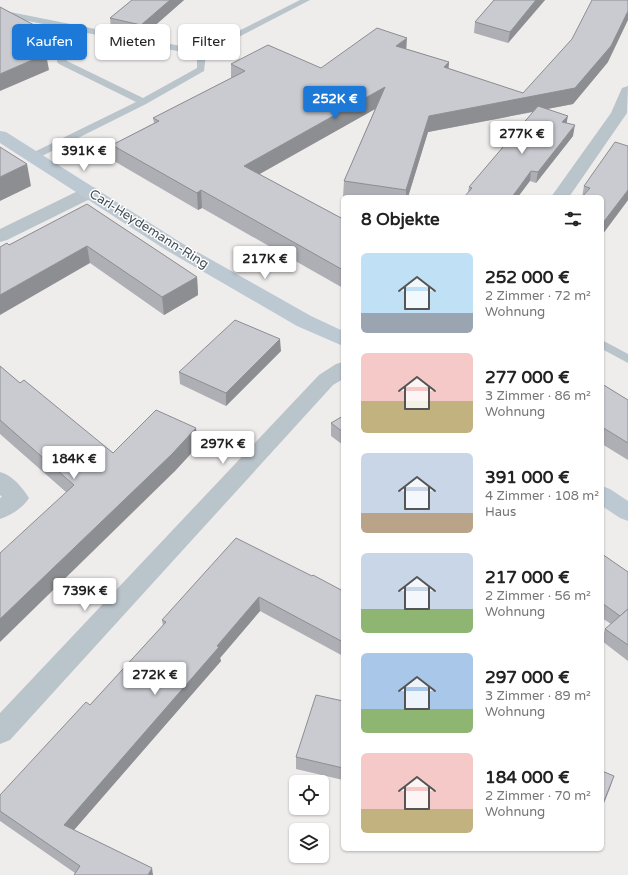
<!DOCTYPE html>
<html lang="de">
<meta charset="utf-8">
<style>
:root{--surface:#fff;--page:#f6f6f6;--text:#222;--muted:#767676;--accent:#1d79d8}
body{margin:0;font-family:"Varela Round",sans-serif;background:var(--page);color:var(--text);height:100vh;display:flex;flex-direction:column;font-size:15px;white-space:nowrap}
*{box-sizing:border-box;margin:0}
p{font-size:13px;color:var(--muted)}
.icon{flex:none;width:22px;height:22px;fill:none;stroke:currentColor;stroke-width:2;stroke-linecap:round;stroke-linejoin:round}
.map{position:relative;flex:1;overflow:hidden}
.details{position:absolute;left:341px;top:195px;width:263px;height:656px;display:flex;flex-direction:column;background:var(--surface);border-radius:6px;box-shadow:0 1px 3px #0004}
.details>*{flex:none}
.banner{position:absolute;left:12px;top:24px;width:269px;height:36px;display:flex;gap:8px}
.tools{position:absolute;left:289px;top:775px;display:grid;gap:8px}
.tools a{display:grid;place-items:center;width:40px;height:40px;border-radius:6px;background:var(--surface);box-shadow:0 1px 3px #0004;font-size:20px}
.price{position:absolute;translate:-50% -34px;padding:0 9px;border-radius:4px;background:#fff;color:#222;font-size:13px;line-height:26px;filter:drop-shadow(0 1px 2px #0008)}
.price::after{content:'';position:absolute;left:50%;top:24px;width:12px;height:9px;margin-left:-6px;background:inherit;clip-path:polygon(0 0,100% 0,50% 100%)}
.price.selected{background:var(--accent);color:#fff}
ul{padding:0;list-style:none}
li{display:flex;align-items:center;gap:12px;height:100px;padding:0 20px}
li span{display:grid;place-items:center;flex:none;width:112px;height:80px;border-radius:6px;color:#555}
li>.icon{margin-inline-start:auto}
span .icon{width:48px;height:48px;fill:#fffc;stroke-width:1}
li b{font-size:17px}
h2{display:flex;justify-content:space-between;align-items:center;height:48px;padding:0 20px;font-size:17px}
.tag{padding:0 14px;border-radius:6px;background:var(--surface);box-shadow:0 1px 3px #0004;font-size:14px;line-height:36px}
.tag.selected{background:var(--accent);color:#fff}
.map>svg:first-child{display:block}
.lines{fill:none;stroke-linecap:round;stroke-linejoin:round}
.lane{fill:#bac4cb;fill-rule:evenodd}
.street{fill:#bac4cb;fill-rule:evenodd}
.secondary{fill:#bcc9d3;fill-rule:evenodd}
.wall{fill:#adafb4}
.shaded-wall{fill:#8d8e92}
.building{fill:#c9cbd1;stroke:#8d8e92}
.labels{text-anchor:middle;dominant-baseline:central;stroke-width:3;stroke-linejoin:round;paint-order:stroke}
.street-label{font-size:13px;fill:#455059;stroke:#fff}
</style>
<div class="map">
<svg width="628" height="875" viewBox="0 0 628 875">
<rect width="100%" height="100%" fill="#efecec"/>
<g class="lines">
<g class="lane">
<path d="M300,0H310L206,54L204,71L146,104L36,159L32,160L27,157L28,155L136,102L59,64L57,62L59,27L7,17L6,15L7,13L10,12L201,50ZM67,29L197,55V68L143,98L67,61Z"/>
<path d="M602,340L628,354V363L602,349Z"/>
</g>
<g class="street">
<path d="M628,86L627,113L569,197H551L611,113L622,88Z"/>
<path d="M90,187L96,188L99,192L96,196L7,240L0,242V229L84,188Z"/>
<path d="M343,362V379L333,385L10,740L0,744V713L319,375L336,364Z"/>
<path d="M0,472C12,475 22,487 29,498C23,508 11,515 0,519V498L2,497L0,495Z"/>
</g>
<g class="secondary">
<path d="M0,131L6,132L180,242L311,316L343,331V346L297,326L166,250L0,143Z"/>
<path d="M602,486L610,489L628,501V521L620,518L602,506Z"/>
</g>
</g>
<g class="wall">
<path d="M132,0H184L143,36L111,29L110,18Z"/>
<path d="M494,0H545L508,43L474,33L475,22Z"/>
<path d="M407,49L449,62L448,68L523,93L608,62L573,104L547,109L567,123L573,136L536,183L530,181L468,192L469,187L533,112L428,132L408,197H343L344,181L375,109L259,174L343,219V288L202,208L198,210L114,161L112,145L154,123L153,118L231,78V64L321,68Z"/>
<path d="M584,186L628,200L602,235V197H582Z"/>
<path d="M87,204L197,277L198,295L164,315L90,263L9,245Z"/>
<path d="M281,351L226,406L180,384L179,372Z"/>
<path d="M0,366L20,383L113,453L198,446L174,472L66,492L0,434Z"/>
<path d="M602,384L628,400V460L602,444Z"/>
<path d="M343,416V445L331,436V423Z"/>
<path d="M602,554L628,572V661L602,641L605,629L611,624L602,618Z"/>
<path d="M312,576L343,591V656L260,611L220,658L221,661L74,830L152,868L75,873L0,821V795L90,705L163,626L162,620Z"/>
<path d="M343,701V780L296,769V757Z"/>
</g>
<g class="shaded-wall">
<path d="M170,0H184L143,36L141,25Z"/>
<path d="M536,0H545L508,43L510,32Z"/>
<path d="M628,11V20L608,62L573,104L428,132L408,197H406V190L429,116L575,88Z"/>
<path d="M36,26L38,41L16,51L13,36Z"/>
<path d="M407,38L406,54L396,46Z"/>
<path d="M46,54L49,70L0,91V74Z"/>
<path d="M449,62L448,78L444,67Z"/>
<path d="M385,87L384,104L244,183V166Z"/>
<path d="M568,116L566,126L562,122Z"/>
<path d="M575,125L573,136L536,183L538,172Z"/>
<path d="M27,164L31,186L0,201V177Z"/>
<path d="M531,171L530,181L518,197H512Z"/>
<path d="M201,190L202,208L198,210L197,193Z"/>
<path d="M628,190V200L602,235V224Z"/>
<path d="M87,246L90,263L0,315V295Z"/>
<path d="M197,277L198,295L164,315L162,297Z"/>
<path d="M280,339L281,351L226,406V393Z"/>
<path d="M196,428L198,446L174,472L0,642V619Z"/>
<path d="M259,597L260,611L220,658L221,661L67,838L64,825Z"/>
<path d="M614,776L610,788L602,808V806Z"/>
<path d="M152,868L153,875H148Z"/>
</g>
<g class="building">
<path d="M132,0H170L141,25L110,18Z"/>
<path d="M494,0H536L510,32L475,22Z"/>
<path d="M592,0H628V11L611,46L575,88L429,116L406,190L344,181L385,87L244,166L343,219V270L201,190L197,193L112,145L159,121L153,118L245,71L231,64L268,45L321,68L377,28L407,38L396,46L449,62L444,67L523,93L572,39Z"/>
<path d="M0,7L36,26L13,36L46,54L0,74Z"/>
<path d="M538,106L568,116L562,122L575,125L538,172L531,171L512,197H464L472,188L469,187Z"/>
<path d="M615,142L628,146V190L602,224V197H582L590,188L584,186Z"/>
<path d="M0,147L27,164L0,177Z"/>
<path d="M87,204L197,277L162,297L87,246L0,295V247L7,243L9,245Z"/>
<path d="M235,320L280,339L226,393L179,372Z"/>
<path d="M0,366L20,383L24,380L113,453L156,410L196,428L172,454L0,619V553L74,485L0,420Z"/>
<path d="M602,384L628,400V443L602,427Z"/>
<path d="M343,416V432L331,423Z"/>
<path d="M236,538L312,576L313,575L343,591V642L259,597L217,646L219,647L64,825L152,868L148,875H74L80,866L0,811V795L86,702L90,705L166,622L162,620Z"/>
<path d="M602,554L628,572V609L620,616L602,603Z"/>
<path d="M628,609V645L605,629Z"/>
<path d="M316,695L343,701V768L296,757Z"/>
<path d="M602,771L614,776L602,806Z"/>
</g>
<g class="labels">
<g class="street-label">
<text transform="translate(149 229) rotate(32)">Carl-Heydemann-Ring</text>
</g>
</g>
</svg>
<div class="tools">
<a><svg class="icon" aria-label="locate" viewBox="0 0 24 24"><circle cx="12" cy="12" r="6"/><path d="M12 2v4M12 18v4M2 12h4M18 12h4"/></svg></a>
<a><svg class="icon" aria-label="layers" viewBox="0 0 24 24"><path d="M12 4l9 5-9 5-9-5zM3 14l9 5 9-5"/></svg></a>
</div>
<b class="price selected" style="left:335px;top:120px">252K €</b>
<b class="price" style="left:522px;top:155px">277K €</b>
<b class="price" style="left:84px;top:172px">391K €</b>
<b class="price" style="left:265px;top:280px">217K €</b>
<b class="price" style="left:223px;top:465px">297K €</b>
<b class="price" style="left:74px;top:480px">184K €</b>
<b class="price" style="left:85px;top:612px">739K €</b>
<b class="price" style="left:155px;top:696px">272K €</b>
<div class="banner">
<a class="tag selected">Kaufen</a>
<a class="tag">Mieten</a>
<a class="tag">Filter</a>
</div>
<section class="details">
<h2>8 Objekte<svg class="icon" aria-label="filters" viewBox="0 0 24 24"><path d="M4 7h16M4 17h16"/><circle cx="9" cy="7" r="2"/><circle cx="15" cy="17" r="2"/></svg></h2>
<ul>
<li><span style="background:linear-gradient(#bfe0f5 75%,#9aa5b1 0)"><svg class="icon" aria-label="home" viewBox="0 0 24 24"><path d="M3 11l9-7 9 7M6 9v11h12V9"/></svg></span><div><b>252 000 €</b><p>2 Zimmer · 72 m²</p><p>Wohnung</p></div></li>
<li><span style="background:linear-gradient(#f6c9c9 60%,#c2b280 0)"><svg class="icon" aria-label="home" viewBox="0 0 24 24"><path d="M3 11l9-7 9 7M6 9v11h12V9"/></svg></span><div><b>277 000 €</b><p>3 Zimmer · 86 m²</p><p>Wohnung</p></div></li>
<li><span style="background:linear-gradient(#c9d6e8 75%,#b9a48a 0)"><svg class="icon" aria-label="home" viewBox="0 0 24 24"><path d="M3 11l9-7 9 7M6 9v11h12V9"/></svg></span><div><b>391 000 €</b><p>4 Zimmer · 108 m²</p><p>Haus</p></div></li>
<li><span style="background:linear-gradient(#c9d6e8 70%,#8fb573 0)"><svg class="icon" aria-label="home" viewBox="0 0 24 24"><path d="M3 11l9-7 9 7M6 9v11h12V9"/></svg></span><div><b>217 000 €</b><p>2 Zimmer · 56 m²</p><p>Wohnung</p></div></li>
<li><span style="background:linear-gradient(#a9c7e8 70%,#8fb573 0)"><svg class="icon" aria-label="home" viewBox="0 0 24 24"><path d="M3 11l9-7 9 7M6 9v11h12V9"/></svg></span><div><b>297 000 €</b><p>3 Zimmer · 89 m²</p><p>Wohnung</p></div></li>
<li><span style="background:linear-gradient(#f6c9c9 70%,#c2b280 0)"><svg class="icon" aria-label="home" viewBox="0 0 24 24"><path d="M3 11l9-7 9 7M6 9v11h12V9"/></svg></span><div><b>184 000 €</b><p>2 Zimmer · 70 m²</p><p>Wohnung</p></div></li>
</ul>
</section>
</div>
